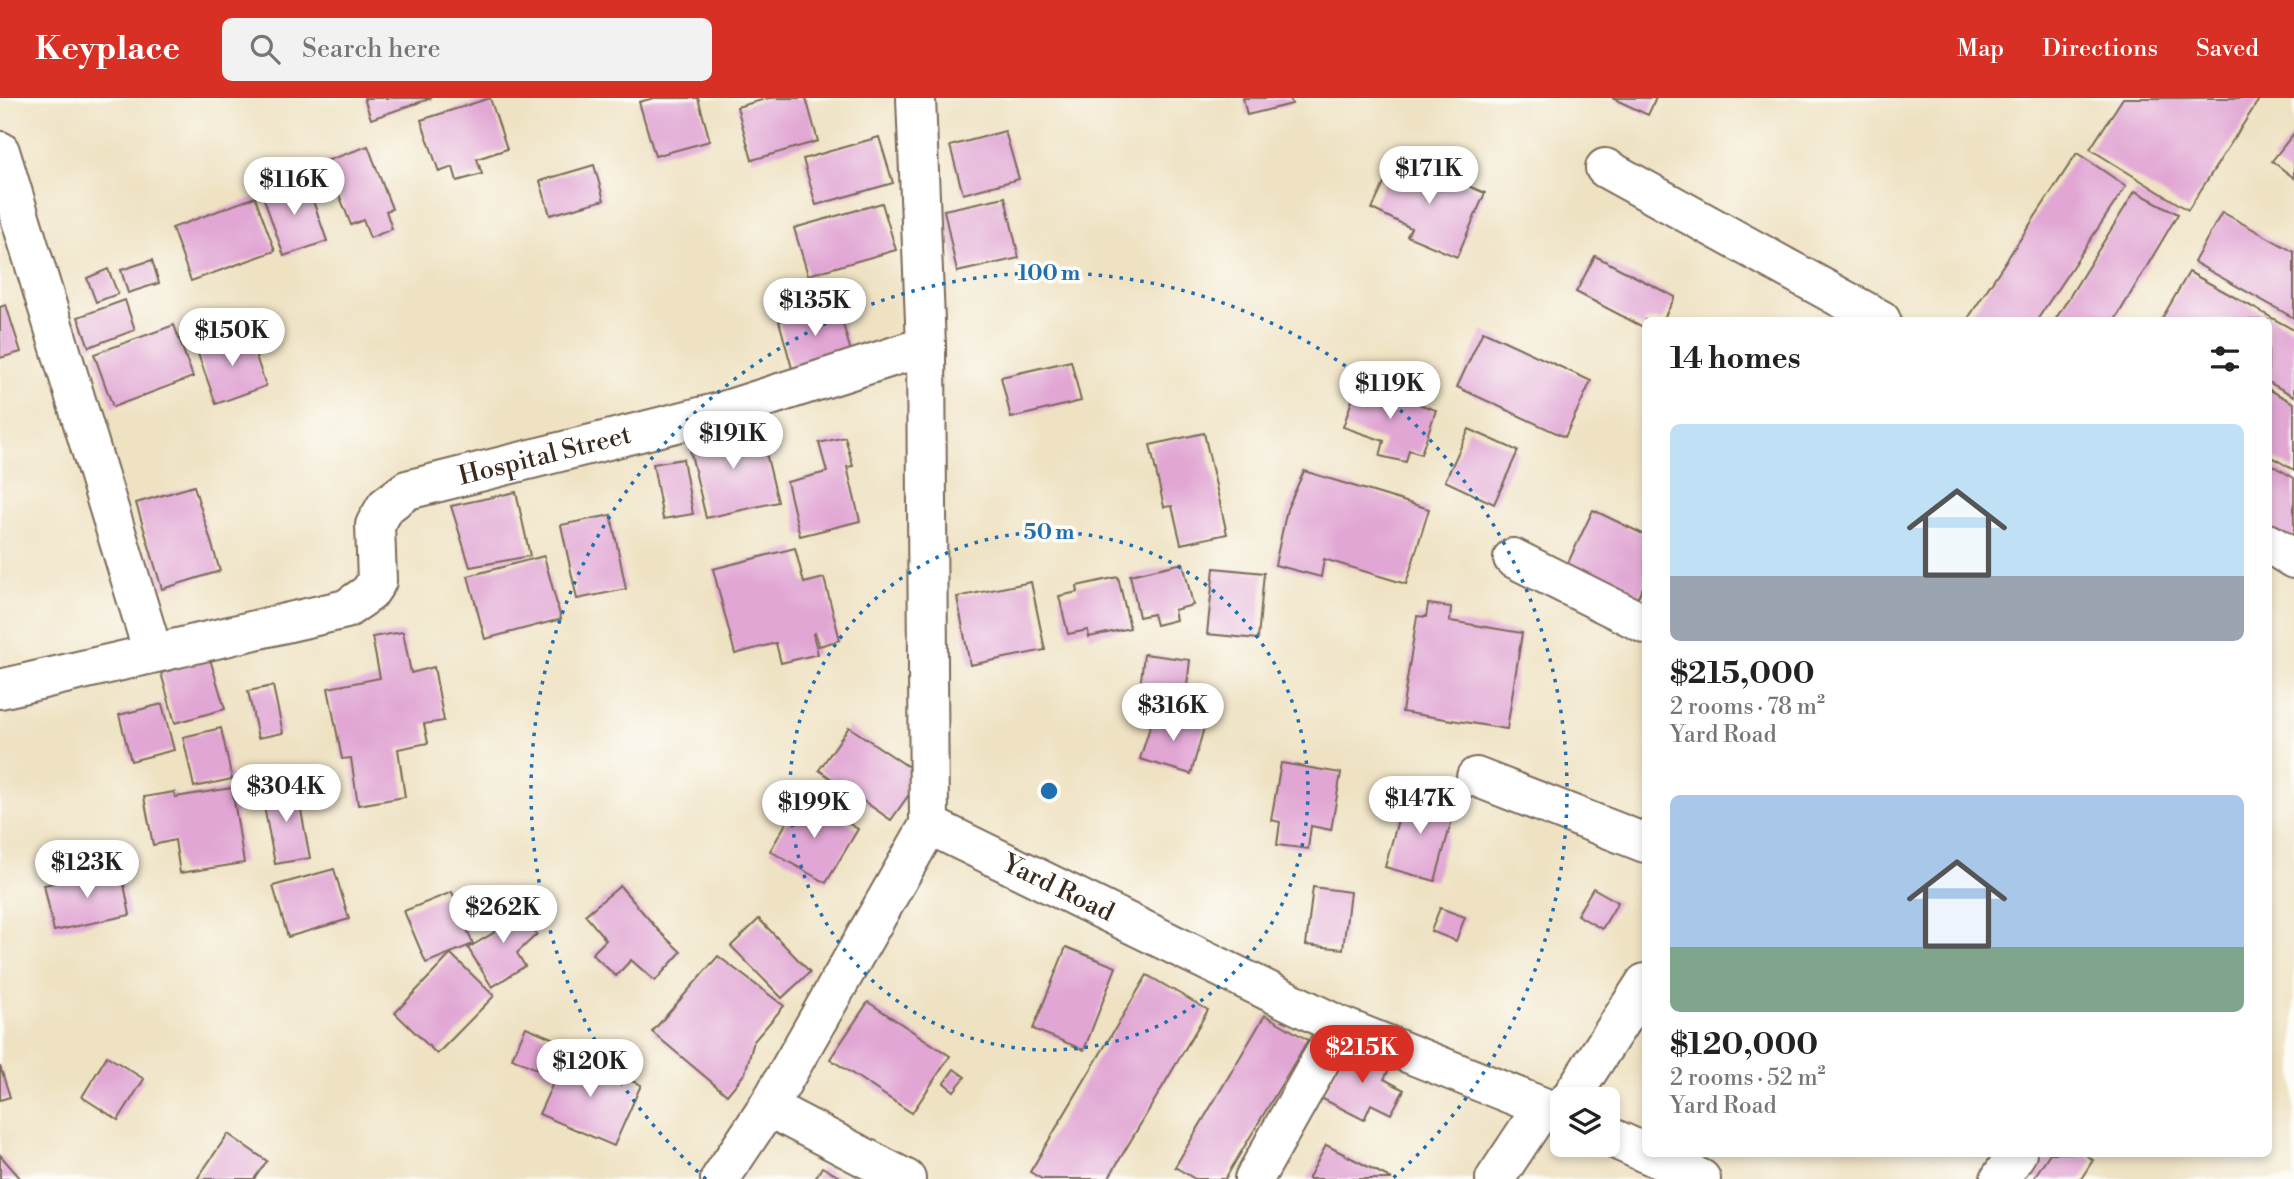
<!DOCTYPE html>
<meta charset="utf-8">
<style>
:root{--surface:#fff;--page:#f2f2f2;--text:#222;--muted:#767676;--accent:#d93025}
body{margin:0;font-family:"Libre Bodoni",serif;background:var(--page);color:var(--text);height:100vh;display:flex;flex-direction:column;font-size:26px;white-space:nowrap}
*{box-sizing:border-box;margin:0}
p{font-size:23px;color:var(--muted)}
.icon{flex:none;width:38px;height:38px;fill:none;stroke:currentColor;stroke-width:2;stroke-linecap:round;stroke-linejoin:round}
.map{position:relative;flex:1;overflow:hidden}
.sheet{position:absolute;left:1642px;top:219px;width:630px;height:840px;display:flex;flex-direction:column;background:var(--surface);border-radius:10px;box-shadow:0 4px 10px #0003}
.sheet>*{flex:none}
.buttons{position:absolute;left:1550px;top:989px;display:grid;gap:14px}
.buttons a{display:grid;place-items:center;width:70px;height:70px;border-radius:10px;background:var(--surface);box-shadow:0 4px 10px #0003;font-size:35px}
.price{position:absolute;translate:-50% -60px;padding:0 16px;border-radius:24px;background:#fff;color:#222;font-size:23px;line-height:46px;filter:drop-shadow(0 2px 4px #0008)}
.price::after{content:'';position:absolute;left:50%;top:42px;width:21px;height:16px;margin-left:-10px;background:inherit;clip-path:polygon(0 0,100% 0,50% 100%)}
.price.on{background:var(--accent);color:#fff}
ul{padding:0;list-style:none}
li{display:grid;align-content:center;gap:14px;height:371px;padding:0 28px}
li span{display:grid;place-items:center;height:217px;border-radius:10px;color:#555}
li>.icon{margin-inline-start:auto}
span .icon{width:126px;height:126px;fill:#fffc;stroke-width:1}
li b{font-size:30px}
h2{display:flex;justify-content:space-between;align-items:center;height:84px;padding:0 28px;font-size:30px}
header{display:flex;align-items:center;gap:42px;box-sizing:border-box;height:98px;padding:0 35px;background:var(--accent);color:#fff}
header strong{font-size:33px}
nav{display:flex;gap:38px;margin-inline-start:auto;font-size:24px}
.search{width:490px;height:63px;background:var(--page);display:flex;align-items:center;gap:18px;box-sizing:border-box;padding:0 24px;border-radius:10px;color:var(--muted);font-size:26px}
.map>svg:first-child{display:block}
.building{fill:#e1a6d4}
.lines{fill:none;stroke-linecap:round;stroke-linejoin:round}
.minor-casing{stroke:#7a6a58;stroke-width:42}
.minor{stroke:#fff;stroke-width:38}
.ring{fill:none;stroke:#1f6fb2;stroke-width:3.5;stroke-dasharray:3.5 7}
.labels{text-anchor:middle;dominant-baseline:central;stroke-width:7;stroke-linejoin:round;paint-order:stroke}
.street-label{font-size:26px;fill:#3b2a1e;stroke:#fdfcf7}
.centre{fill:#1f6fb2;stroke:#fdfcf7;stroke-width:3.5}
.ring-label{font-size:21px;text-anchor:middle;font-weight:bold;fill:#1f6fb2;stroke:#fdfcf7;stroke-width:7;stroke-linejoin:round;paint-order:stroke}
</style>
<header>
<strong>Keyplace</strong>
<div class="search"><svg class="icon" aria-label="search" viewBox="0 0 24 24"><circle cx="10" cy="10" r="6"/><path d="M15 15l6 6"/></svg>Search here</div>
<nav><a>Map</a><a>Directions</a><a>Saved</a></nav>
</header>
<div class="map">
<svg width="2294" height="1081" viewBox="0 0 2294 1081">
<rect width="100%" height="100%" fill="#fdfcf7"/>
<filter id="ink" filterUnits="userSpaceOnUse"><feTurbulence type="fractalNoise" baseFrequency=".0143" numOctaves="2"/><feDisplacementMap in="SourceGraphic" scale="14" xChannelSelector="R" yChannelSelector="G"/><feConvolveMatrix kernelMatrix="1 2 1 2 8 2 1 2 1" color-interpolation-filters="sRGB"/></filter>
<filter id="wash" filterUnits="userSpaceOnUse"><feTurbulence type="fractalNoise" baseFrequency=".00686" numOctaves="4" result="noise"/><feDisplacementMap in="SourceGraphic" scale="28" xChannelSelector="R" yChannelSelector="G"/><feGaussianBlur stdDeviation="1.57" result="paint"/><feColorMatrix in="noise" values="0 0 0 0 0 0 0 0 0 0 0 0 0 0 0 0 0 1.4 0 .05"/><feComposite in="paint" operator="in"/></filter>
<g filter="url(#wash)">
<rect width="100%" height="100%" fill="#efe2c3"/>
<g id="blocks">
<g class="building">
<path d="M364,0H432L371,21Z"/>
<path d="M490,0L507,51L477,61L482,76L457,83L453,69L439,74L421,22Z"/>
<path d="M654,0H698L710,43L655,58L639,4Z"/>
<path d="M769,0H806L818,43L752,62L737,9Z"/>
<path d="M1243,0H1290L1292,6L1247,17Z"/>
<path d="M1612,0H1656L1648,17Z"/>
<path d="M2123,0H2260L2188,112L2090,51Z"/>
<path d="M1005,33L1019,81L963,96L950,48Z"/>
<path d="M2294,35V80L2272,63Z"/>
<path d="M879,39L893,85L816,107L803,61Z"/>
<path d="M368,48L392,111L386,113L392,131L370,140L363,122L351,127L326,63Z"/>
<path d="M2077,55L2126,88L2037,222H1967Z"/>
<path d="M1396,60L1433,78L1435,74L1485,95L1457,159L1407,138L1411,130L1372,111Z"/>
<path d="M594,67L604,102L550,117L540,83Z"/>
<path d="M305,80L327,143L284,158L262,95Z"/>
<path d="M2135,93L2178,116L2115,222H2055Z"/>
<path d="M255,99L275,153L191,183L172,130Z"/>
<path d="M1005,99L1019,160L957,174L944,112Z"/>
<path d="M882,105L896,152L808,177L794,130Z"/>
<path d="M2222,114L2294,154V220L2194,164Z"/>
<path d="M1595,158L1675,199L1663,222H1645V230L1576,194Z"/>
<path d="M152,162L159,185L128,195L121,172Z"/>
<path d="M108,171L118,196L96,204L87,180Z"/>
<path d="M2189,174L2294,232V298L2268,284V222H2161Z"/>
<path d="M125,202L135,232L89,249L78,219Z"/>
<path d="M837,206L852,257L793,274L779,223Z"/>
<path d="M6,207L21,254L0,260V209Z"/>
<path d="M174,227L193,279L113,309L94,256Z"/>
<path d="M1483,233L1591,283L1565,339L1457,289Z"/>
<path d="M248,235L266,288L216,306L197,253Z"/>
<path d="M1071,263L1081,303L1011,320L1001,279Z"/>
<path d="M1358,285L1436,312L1421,356L1409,352L1406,364L1380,358L1384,343L1343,329Z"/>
<path d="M2268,291L2294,305V372L2268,357Z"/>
<path d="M759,326L778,404L706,420L688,343Z"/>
<path d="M1469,331L1518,353L1494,406L1445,383Z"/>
<path d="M1204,335L1227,436L1181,446L1172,408L1164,409L1150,347Z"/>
<path d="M845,339L853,368L847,369L860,423L800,438L787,384L827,374L819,345Z"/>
<path d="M683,361L693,416L663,421L653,366Z"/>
<path d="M2268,365L2294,380V446L2268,431Z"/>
<path d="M1304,373L1429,411L1406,486L1324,461L1321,479L1275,467L1287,411Z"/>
<path d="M194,388L220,473L162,491L136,405Z"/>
<path d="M516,394L530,458L470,469L451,408Z"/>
<path d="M1593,412L1645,437V485L1635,505L1565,471Z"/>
<path d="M611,417L626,491L577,501L561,427Z"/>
<path d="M795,450L804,485L824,480L840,542L819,548L815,535L813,536L818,556L781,565L776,545L735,556L713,471Z"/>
<path d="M544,458L561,521L485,541L468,478Z"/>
<path d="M1183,465L1193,507L1174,512L1176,522L1156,527L1153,516L1139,519L1130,477Z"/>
<path d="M1214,470L1264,475L1258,541L1207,536Z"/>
<path d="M1118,479L1130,530L1089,539L1088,532L1068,536L1059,498L1078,494L1077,488Z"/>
<path d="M1031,484L1045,552L970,567L957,499Z"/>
<path d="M1428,506L1451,509L1450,523L1522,535L1507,631L1402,614L1417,518L1426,519Z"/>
<path d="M403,534L411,575L434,569L444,623L424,626L428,645L398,651L405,699L358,707L351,660L342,661L328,590L380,580L372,539Z"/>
<path d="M1144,556L1190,562L1184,613L1138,608Z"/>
<path d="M210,561L225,611L175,625L161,575Z"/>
<path d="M273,588L283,635L258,640L248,593Z"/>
<path d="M162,606L174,652L131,663L119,617Z"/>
<path d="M1154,616L1205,626L1191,676L1140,661Z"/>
<path d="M849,629L922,678L891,722L819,672Z"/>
<path d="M221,630L232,681L194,689L183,639Z"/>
<path d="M1281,665L1341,675L1331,732L1311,728L1308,751L1277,747L1280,724L1271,722Z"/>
<path d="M296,686L310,760L275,766L261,692Z"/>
<path d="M232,690L244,765L180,775L175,742L153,747L144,699L174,694L175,699Z"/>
<path d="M1406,693L1456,707L1435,783L1385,769Z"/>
<path d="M802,698L858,731L826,785L770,753Z"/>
<path d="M121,771L130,817L54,833L44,787Z"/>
<path d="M334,771L349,821L288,839L273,788Z"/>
<path d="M620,788L659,833L681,854L655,883L631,862L616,878L592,856L606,842L585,817Z"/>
<path d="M1313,789L1350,794L1343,851L1306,847Z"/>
<path d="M1593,790L1618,804L1602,831L1577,817Z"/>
<path d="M452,794L473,846L426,865L404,813Z"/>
<path d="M506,804L537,836L517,855L525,868L492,889L468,850L495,834L485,824Z"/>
<path d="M1440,810L1465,819L1456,843L1431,833Z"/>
<path d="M759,821L810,874L782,900L731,848Z"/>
<path d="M1066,849L1116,869L1084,952L1033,931Z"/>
<path d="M451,856L494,898L437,956L395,915Z"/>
<path d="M718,858L784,908L754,943L745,975L727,997L652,934Z"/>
<path d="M1147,877L1208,912L1108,1081H1042L1030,1074Z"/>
<path d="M868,904L950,958L912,1015L830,961Z"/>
<path d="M1265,917L1308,942L1225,1081H1195L1175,1069Z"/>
<path d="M526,929L568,947L554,979L512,960Z"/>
<path d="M1349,947L1391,968L1384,981L1404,992L1391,1016L1371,1006L1364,1022L1321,1000Z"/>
<path d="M567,954L641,987L614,1048L539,1016Z"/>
<path d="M107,958L144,981L118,1022L82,999Z"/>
<path d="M0,968L10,999L0,1002Z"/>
<path d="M954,971L965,979L954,993L944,985Z"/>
<path d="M228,1036L267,1063L254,1081H197Z"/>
<path d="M1326,1047L1392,1081H1308Z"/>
<path d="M2050,1055H2083L2093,1062L2081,1081H2033Z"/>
<path d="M0,1057L21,1081H0Z"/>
<path d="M822,1069L843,1081H815Z"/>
</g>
</g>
</g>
<g filter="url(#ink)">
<use href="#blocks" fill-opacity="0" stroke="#7a6a58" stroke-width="2"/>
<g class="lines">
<defs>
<g id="minor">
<path d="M0,53L153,555"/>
<path d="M1605,70L1881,222"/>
<path d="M926,248L929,727"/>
<path d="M2268,445L2294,461"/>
<path d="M1513,460L1645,526"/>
<path id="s1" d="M0,591L346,511L369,495L377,483L375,427L386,408L407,392L720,314L926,248L916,0"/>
<path d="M1476,679L1645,745"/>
<path d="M1570,1001L1645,885"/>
<path d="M768,1009L906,1081"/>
<path d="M1608,1038L1645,1055"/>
<path d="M1646,1055L1701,1081"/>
<path id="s2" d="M720,1081L768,1009L929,727L1340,928L1563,1017"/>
<path d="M1254,1081L1340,928"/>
<path d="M1495,1081L1542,1010"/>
<path d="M2000,1081L2017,1055"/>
</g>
</defs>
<use href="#minor" class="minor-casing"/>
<use href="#minor" class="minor"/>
</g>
</g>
<g class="ring">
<circle cx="1049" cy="693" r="259"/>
<path d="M706 1081A518 518 0 1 1 1392 1081"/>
</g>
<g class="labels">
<g class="street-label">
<text stroke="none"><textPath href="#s1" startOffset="644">Hospital Street</textPath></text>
<text stroke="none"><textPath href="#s2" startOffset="555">Yard Road</textPath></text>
</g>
</g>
<circle cx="1049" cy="693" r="10" class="centre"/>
<g class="ring-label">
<text x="1049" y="182">100 m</text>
<text x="1049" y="441">50 m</text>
</g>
</svg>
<div class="buttons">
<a><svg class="icon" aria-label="layers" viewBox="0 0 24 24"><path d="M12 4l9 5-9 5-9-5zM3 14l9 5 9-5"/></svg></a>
</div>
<b class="price" style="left:1429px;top:108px">$171K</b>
<b class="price" style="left:294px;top:119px">$116K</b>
<b class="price" style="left:815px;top:240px">$135K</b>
<b class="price" style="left:232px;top:270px">$150K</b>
<b class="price" style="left:1390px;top:323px">$119K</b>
<b class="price" style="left:733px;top:373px">$191K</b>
<b class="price" style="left:1173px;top:645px">$316K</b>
<b class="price" style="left:286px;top:726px">$304K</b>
<b class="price" style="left:1420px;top:738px">$147K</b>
<b class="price" style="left:814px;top:742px">$199K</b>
<b class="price" style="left:87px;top:802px">$123K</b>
<b class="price" style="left:503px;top:847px">$262K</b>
<b class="price on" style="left:1362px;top:987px">$215K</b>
<b class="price" style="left:590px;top:1001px">$120K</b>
<section class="sheet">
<h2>14 homes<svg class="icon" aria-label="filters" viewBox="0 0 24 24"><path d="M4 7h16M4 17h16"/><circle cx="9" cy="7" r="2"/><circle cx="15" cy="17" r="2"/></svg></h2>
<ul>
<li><span style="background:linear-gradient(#bfe0f5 70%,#9aa5b1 0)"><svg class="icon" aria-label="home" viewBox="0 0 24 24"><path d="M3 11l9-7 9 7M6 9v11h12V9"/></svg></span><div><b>$215,000</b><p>2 rooms · 78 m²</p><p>Yard Road</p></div></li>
<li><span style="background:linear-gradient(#a9c7e8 70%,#7fa58c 0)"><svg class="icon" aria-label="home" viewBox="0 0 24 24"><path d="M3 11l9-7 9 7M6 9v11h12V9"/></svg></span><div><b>$120,000</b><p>2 rooms · 52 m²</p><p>Yard Road</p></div></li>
</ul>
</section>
</div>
